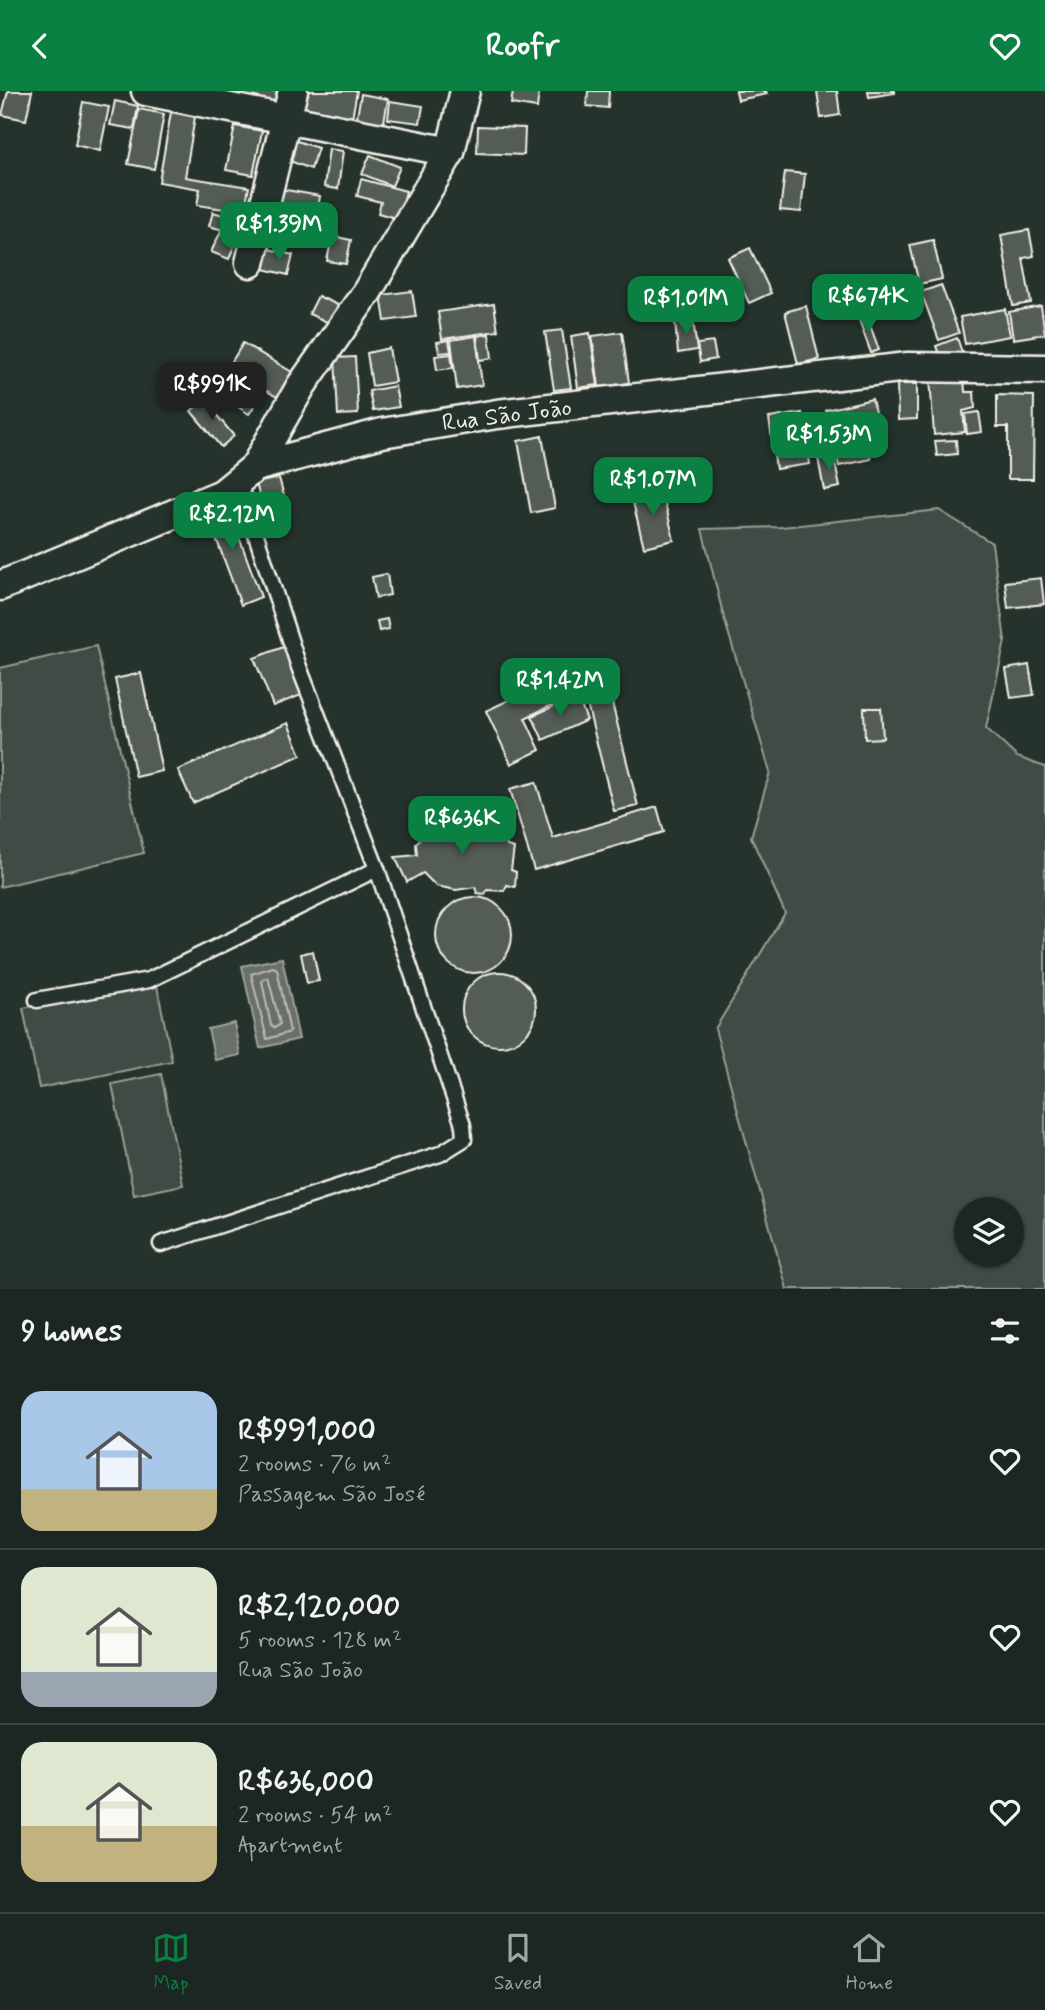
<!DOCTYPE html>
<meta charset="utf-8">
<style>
:root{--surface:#1c2622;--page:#29322f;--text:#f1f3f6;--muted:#a0a5a5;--line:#3a4340;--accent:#0b8043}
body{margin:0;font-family:Mynerve,sans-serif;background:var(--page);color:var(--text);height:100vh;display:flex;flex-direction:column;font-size:26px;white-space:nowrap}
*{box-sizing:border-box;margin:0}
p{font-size:23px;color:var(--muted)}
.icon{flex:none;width:38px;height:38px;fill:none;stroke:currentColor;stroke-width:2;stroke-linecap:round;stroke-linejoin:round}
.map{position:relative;height:1198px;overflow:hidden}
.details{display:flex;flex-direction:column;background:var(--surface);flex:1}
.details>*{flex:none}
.tools{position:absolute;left:954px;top:1106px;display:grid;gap:14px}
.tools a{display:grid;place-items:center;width:70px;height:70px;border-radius:50%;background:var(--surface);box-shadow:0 2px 5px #0004,0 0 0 2px var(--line);font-size:35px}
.price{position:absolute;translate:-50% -60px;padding:0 16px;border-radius:14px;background:var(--accent);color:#fff;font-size:23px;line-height:46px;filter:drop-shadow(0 2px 4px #0008)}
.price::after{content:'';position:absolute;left:50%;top:42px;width:21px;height:16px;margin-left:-10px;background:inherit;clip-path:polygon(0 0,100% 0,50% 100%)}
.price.active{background:#222;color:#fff}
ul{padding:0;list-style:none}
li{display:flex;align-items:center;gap:21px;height:175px;padding:0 21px}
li+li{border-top:2px solid var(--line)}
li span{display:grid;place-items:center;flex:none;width:196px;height:140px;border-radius:21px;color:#555}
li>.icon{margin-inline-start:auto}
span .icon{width:84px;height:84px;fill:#fffc;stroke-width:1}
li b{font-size:30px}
h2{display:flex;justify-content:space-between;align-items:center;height:84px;padding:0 21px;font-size:30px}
header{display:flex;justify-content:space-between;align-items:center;height:91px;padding:0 21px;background:var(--accent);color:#fff;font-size:32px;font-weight:700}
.tabs{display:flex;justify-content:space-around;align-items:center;height:98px;border-top:2px solid var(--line);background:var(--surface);font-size:19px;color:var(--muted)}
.tabs a{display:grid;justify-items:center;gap:4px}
.tabs .active{color:var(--accent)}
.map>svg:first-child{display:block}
.green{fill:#414b45;stroke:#9a9e96;stroke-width:2;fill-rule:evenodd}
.water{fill:#676f68;stroke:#9fa39b;stroke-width:2}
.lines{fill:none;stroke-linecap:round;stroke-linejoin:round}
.shore{stroke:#bcbdb5;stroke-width:2}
.building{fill:#525c55;stroke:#f4f1e8;stroke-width:2}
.lane-casing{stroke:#f4f1e8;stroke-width:19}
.street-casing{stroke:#f4f1e8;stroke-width:33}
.lane{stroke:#26332d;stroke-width:14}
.street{stroke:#26332d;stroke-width:28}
.labels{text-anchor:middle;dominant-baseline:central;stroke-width:7;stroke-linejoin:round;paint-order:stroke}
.street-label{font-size:24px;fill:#f4f1e8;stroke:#26332d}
</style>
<header><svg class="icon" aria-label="back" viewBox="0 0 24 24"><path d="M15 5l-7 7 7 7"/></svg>Roofr<svg class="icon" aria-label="heart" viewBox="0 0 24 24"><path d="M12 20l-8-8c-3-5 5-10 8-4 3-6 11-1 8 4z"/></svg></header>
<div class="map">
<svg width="1045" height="1198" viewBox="0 0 1045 1198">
<rect width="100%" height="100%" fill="#26332d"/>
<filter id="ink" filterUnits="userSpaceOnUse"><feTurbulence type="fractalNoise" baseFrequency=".0143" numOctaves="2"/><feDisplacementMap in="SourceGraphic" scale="14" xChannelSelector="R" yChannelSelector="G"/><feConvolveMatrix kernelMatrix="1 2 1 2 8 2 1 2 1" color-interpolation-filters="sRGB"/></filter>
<g filter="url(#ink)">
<g class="green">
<path d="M939,419L992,452L1005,550L986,637L1017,666L1045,676V1198H787L715,938L785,822L751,746L770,681L724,527L702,438L782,436ZM966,1118H1012V1164H966Z"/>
<path d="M96,555L144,762L0,796V577Z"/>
<path d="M156,890L172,970L39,997L23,917Z"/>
<path d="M161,983L183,1094L134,1104L112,993Z"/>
</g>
<g class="water">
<path d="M282,867L299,948L260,957L242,875Z"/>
<path d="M234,932L240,964L215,969L208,938Z"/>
</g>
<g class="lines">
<g class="shore">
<path d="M273,876L277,878L290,941L267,948L251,883Z"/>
<path d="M268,886L280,933L275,937L271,935L262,890Z"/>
</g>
</g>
<g class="building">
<path d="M8,0H32L26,29L2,24Z"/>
<path d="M240,0H278L274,17L238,9Z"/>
<path d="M307,0H357L352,27L304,18Z"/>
<path d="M513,0H539L537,17L511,13Z"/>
<path d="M588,0H609L608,17L587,15Z"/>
<path d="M736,0H766L767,3L738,9Z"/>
<path d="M817,0H837L840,24L821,27Z"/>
<path d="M868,0H895V2L869,6Z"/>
<path d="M361,3L388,8L383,37L356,31Z"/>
<path d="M115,10L138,15L134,38L110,34Z"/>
<path d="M390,10L423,15L420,32L388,28Z"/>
<path d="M83,11L109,16L100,60L75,54Z"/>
<path d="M139,18L164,23L154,78L128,73Z"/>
<path d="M171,21L195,26L185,86L249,96L244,121L197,114L200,98L159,91Z"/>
<path d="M235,35L262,40L253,84L226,79Z"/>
<path d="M478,35L525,37L524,64L477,62Z"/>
<path d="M294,49L318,57L311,78L287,69Z"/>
<path d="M329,58L343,60L338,98L324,96Z"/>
<path d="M370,64L400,76L392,95L362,83Z"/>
<path d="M785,81L805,83L801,121L780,119Z"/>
<path d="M361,88L406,100L399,128L378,122L381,111L357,105Z"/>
<path d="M275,97L320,105L317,124L289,119L284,144L267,141Z"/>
<path d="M213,121L241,129L237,143L209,135Z"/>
<path d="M1029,139L1034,165L1023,167L1031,212L1013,215L1001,144Z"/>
<path d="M221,140L237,148L229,168L211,161Z"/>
<path d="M332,145L351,149L346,173L327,170Z"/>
<path d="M933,149L942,188L919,193L910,154Z"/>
<path d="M750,157L771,202L749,212L728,167Z"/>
<path d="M269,158L293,164L288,184L264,178Z"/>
<path d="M729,189L739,210L730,214L720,193Z"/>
<path d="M941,194L959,242L939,249L921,201Z"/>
<path d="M412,200L416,226L385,230L381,204Z"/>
<path d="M318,205L338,214L329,232L309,223Z"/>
<path d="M494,213L498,240L442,248L438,221Z"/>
<path d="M806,215L819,268L798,273L785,221Z"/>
<path d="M1041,215L1045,243L1013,248L1009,221Z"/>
<path d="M1005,218L1010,245L965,253L960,226Z"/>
<path d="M866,223L879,259L871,262L858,226Z"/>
<path d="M693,229L697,259L678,262L675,231Z"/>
<path d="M562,239L571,297L554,299L545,241Z"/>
<path d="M622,241L629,292L599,296L592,245Z"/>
<path d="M590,242L598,294L578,297L571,245Z"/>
<path d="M489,243L492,267L480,269L477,245Z"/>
<path d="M476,245L482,294L457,298L451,249Z"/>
<path d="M957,247L963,264L942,271L936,255Z"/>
<path d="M449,249L451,261L439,262L437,251Z"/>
<path d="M713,251L716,268L700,271L697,253Z"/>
<path d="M243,252L292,281L277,306L228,277Z"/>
<path d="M389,257L395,291L372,295L367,262Z"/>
<path d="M451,263L453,277L437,279L435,265Z"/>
<path d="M355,266L358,323L338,324L335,267Z"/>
<path d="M964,284L965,301H974L975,317L963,320L965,341L934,344L930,287Z"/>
<path d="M223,286L259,309L249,323L214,300Z"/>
<path d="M897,293H917V328L898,329Z"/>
<path d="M395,295L399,316L373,320L369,300Z"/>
<path d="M210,304L215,310L209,315L234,345L221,356L191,320Z"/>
<path d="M997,304L1034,305L1033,388H1008V336H997Z"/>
<path d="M872,308L877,331L863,334L871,368L839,375L826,319Z"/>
<path d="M979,321L982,341L967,343L965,323Z"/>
<path d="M802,322L810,373L776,378L769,327Z"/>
<path d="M542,345L555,417L531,422L518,350Z"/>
<path d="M956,349L957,363L937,365L935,350Z"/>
<path d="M833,363L840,396L824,399L818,367Z"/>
<path d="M279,387L284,405L261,411L256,392Z"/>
<path d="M661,395L674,449L644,456L631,403Z"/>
<path d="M227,413L261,506L241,514L213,439L203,438L197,423Z"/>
<path d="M387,483L390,504L376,507L372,486Z"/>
<path d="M1041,487L1044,513L1008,517L1005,491Z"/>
<path d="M387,528L389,538L379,540L377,530Z"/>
<path d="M286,555L304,603L273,615L254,567Z"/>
<path d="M1029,574L1034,604L1011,607L1006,578Z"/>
<path d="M141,582L162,680L136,686L115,588Z"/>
<path d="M546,591L556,612L525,627L540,659L511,673L486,620Z"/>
<path d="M607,592L638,715L614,720L583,597Z"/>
<path d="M577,605L587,629L543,649L532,625Z"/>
<path d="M864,617H881L883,647L865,648Z"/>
<path d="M288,632L301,664L193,712L178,679Z"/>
<path d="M536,691L553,747L657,716L664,741L534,779L510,698Z"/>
<path d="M438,724H468L483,733L495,731L507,755L514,757L511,779L516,781L515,796L507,794L504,800L487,799L485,803L477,802L475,796L456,799L436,795L423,782L407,791L395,766L417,764L416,753Z"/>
<circle cx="474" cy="844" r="38"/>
<path d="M313,860L319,890L307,892L301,863Z"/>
<circle cx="499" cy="918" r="37"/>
</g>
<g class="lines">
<defs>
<g id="lane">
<path d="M37,909L149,889L377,778"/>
<path d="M161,1153L440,1063L464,1048L463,1034L377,778L299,576L238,389"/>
</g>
<g id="street">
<path d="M146,0L450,61"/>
<path d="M250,172L293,0"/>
<path d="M255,376L301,295L367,201L450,61L465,0"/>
<path d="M0,495L222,403L255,376L382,342L497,323L908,276L1045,278"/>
</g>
</defs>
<use href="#lane" class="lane-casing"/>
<use href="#street" class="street-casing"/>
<use href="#lane" class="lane"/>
<use href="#street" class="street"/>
</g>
</g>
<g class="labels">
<g class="street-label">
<text transform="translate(507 325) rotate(-7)">Rua São João</text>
</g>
</g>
</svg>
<div class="tools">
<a><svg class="icon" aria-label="layers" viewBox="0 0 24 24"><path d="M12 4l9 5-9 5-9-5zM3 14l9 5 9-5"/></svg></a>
</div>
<b class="price" style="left:279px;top:171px">R$1.39M</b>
<b class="price" style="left:868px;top:243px">R$674K</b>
<b class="price" style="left:686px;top:245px">R$1.01M</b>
<b class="price active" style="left:212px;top:331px">R$991K</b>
<b class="price" style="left:829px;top:381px">R$1.53M</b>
<b class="price" style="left:653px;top:426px">R$1.07M</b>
<b class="price" style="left:232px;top:461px">R$2.12M</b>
<b class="price" style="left:560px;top:627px">R$1.42M</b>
<b class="price" style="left:462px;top:765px">R$636K</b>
</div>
<section class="details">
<h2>9 homes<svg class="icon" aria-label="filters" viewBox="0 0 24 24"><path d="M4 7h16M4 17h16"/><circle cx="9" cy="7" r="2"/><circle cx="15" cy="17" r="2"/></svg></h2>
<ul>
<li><span style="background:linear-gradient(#a9c7e8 70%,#c2b280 0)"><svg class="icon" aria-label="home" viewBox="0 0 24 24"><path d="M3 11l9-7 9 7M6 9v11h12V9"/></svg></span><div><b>R$991,000</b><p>2 rooms · 76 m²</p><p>Passagem São José</p></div><svg class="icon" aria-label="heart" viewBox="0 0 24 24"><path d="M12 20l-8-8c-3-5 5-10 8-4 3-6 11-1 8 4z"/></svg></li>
<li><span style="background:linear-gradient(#dfe7d0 75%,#9aa5b1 0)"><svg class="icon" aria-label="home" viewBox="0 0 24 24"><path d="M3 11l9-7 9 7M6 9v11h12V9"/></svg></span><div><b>R$2,120,000</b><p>5 rooms · 128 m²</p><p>Rua São João</p></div><svg class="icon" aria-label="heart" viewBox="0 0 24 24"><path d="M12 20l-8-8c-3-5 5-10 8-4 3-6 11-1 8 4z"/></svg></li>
<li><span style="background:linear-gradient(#dfe7d0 60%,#c2b280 0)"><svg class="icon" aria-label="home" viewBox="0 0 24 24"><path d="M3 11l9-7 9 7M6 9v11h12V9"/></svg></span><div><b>R$636,000</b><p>2 rooms · 54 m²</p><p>Apartment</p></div><svg class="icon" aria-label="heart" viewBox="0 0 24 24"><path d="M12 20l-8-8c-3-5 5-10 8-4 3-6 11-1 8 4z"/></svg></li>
</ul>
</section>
<nav class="tabs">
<a class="active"><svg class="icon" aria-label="map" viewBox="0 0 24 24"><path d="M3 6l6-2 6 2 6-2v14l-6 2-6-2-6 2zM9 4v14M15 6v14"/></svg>Map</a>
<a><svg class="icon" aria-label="saved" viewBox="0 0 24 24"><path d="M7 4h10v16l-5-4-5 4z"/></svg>Saved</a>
<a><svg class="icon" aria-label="home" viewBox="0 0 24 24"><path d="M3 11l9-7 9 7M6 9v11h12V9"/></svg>Home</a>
</nav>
